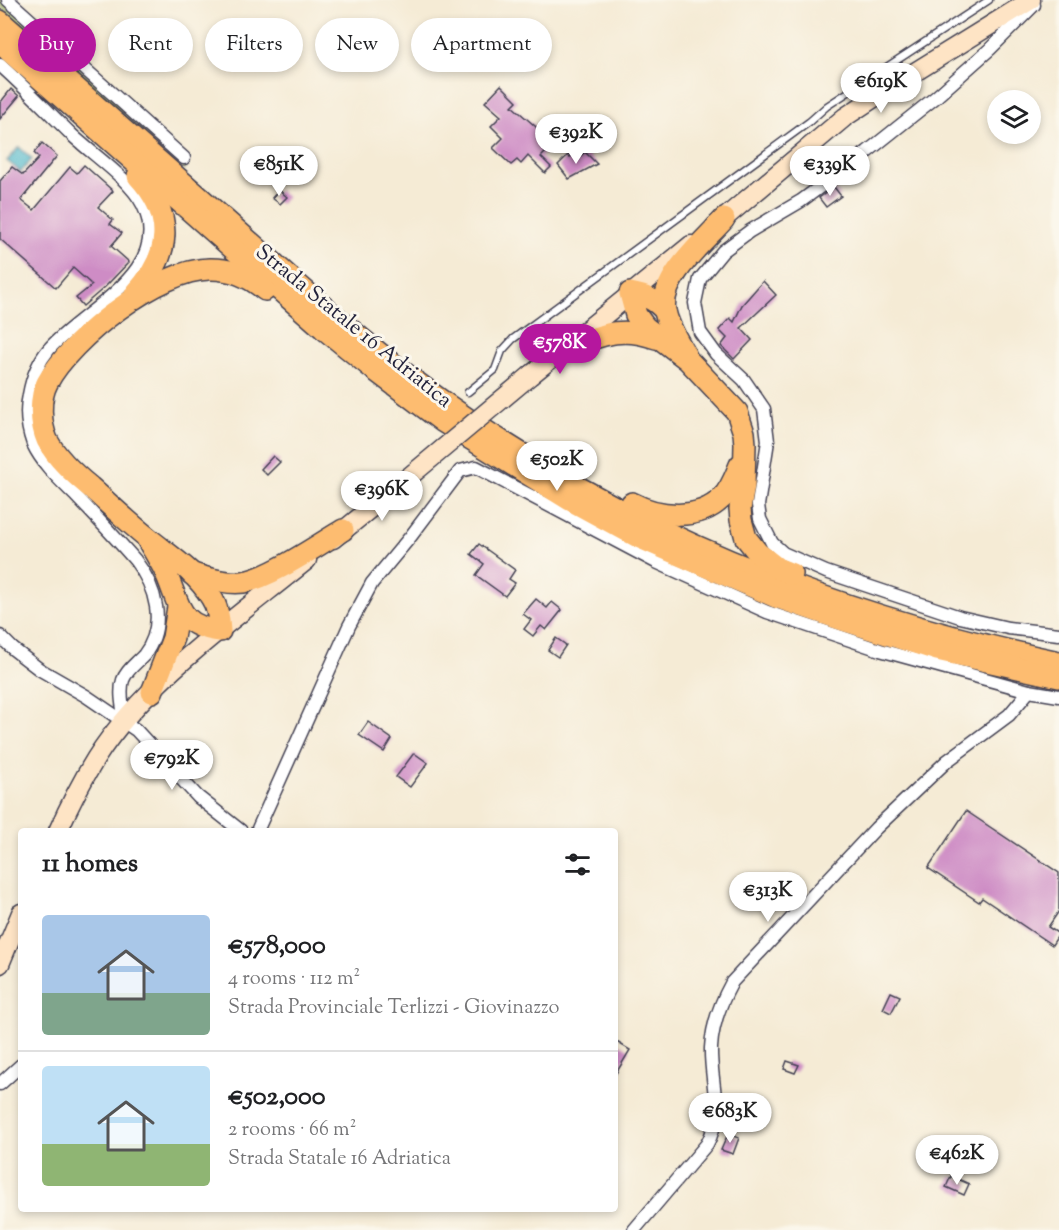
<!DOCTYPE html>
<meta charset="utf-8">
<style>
:root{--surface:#fff;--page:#f6f6f6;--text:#202124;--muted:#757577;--line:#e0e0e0;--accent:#b5179e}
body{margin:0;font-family:"Sorts Mill Goudy",serif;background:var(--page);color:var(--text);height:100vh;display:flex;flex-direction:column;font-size:22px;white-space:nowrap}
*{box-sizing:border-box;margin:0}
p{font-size:20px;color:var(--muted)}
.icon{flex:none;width:33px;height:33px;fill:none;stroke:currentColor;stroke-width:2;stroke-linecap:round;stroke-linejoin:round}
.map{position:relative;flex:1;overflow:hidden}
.details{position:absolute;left:18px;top:828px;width:600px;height:384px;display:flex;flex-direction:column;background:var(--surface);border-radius:6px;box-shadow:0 3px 9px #0003}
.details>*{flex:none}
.guide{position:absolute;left:18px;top:18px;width:600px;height:54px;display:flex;gap:12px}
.buttons{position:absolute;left:987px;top:90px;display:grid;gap:12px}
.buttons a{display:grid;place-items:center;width:54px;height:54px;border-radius:50%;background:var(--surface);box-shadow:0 3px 9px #0003;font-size:30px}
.price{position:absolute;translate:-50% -51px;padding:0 14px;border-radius:21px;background:#fff;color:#222;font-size:20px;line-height:39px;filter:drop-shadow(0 2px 3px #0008)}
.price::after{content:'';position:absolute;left:50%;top:36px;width:18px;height:14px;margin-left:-9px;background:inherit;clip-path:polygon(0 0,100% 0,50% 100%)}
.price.on{background:var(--accent);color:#fff}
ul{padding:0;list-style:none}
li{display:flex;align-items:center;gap:18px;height:150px;padding:0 24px}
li+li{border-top:2px solid var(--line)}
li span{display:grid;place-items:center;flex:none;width:168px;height:120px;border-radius:6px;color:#555}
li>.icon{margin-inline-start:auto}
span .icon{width:72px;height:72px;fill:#fffc;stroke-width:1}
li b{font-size:26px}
h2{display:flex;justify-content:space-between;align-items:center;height:72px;padding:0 24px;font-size:26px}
.tag{padding:0 21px;border-radius:27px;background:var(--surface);box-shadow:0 3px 9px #0003;font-size:21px;line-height:54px}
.tag.on{background:var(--accent);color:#fff}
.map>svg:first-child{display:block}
.green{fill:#a9c065;stroke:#667150;stroke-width:1.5}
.water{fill:#4db7ca;stroke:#386c82;stroke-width:1.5}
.building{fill:#ce8cc5}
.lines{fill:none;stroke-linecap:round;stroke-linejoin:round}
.service-casing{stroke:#424052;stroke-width:9}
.minor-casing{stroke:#424052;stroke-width:15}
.secondary-casing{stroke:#424052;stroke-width:21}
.trunk-casing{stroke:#424052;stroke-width:24}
.service{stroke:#fff;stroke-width:6}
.minor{stroke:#fff;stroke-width:12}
.secondary{stroke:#fee4c5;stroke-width:18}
.trunk{stroke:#fdbc6f;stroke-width:21}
.secondary-bridge-casing{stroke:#424052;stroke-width:21;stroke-linecap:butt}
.secondary-bridge{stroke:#fee4c5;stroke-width:18}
.labels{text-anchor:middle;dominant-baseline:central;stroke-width:6;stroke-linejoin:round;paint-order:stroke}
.street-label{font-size:22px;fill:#22223b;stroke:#fbf7ec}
</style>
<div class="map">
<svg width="1059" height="1230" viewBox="0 0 1059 1230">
<rect width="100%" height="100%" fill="#fbf7ec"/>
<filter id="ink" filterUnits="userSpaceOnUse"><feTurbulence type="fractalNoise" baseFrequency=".0167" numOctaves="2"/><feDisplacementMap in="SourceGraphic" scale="12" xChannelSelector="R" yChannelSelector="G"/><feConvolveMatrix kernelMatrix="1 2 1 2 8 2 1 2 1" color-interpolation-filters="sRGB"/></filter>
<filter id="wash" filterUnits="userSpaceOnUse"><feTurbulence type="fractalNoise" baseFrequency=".008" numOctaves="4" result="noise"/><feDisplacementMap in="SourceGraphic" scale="24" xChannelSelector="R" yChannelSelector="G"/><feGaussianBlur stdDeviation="1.35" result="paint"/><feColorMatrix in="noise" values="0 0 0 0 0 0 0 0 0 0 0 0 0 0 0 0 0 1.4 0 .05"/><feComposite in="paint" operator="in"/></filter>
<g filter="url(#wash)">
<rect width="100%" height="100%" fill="#f5ebd5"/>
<path class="green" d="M0,0H3L187,164L184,169L0,6Z"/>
<path class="water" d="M19,147L32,159L21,172L7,161Z"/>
<g id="blocks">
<g class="building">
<path d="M501,85L517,101L512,106L550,139L547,142L551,147L541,157L551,167L545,173L528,156L521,164L517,160L511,165L493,148L503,138L491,126L501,116L485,102Z"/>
<path d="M11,89L19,96L0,119V103Z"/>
<path d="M42,143L57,156L21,200L34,210L70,167L77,173L84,165L113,191L98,207L113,220L110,224L122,233L111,246L129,262L105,287L83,306L76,298L92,285L73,268L56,288L0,239V181L12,167L23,175L39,158L34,153Z"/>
<path d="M585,152L597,164L569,179L558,165L568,155L570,157L573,155L577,159Z"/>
<path d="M834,187L841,196L826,207L819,198Z"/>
<path d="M279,190L287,197L280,204L272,198Z"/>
<path d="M763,281L776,295L741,328L752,340L734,359L721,346L727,338L719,330L730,318L734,322L742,305Z"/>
<path d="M273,456L280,462L267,475L261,469Z"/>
<path d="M479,544L515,570L509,579L515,583L505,596L476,575L484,564L471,554Z"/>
<path d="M536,599L547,608L552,602L562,610L546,630L541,626L533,636L524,629L531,620L523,614Z"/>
<path d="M556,638L566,645L558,657L548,650Z"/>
<path d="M368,722L392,739L384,752L359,735Z"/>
<path d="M414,753L428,763L410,787L396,777Z"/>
<path d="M966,811L1059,873V911L1048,927L1059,934L1052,945L982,898L979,902L928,868Z"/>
<path d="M891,992L900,996L891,1013L883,1009Z"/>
<path d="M615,1041L630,1050L615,1075Z"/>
<path d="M787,1061L799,1065L795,1073L784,1069Z"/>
<path d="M728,1134L739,1138L733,1154L721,1150Z"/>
<path d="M951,1176L969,1184L964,1195L946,1187Z"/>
</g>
</g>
</g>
<g filter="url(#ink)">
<use href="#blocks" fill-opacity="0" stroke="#424052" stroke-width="1.5"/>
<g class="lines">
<defs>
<path id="service" d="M468,392L495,370L502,351L513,339L809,122L827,106L989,0"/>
<g id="minor">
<path d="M8,0L184,158"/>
<path d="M1034,5L990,49L936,97L867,152L801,201L750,231L723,251L700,279L695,303L700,332L716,354L744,380L764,409L768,441L758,505L760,519L772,543L783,553L826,572L960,617L1008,628L1059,634"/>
<path d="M0,65C25,87 48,112 72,135C93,155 130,179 143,205C175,271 84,309 49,349C38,362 32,378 29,395C25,412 27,427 33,444C43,465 60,480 76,496C96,517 116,538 135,560C156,587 167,625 144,655C137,663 127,669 123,680C119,692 123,709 125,721"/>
<path d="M0,636L13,649L39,669L86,696L136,730L198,797L241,831"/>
<path d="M257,831L349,626L372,583L411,536L460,471L476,467L656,562L767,612L880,650L1029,691L1059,696"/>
<path d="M0,1084L21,1065"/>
<path d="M634,1230L707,1144C724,1114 710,1081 711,1048C712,1026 721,1002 732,982L876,828L947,761L1009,715L1029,691"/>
</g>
<g id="secondary">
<path d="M715,226L845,117L886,90L1031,0"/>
<path d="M531,375L691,245"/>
<path d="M333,539L398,486"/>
<path d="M58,831C69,806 82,781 96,758C145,681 237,617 307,560"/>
<path d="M0,964L21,913"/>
</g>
<g id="trunk">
<path d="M0,21C77,89 155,158 232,226C301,288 370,350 446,404C629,534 840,616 1059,662"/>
<path d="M0,43L323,328L376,371L442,421L570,500L638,537L776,597L843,620L937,650L1059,677"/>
<path d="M135,294C171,255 175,216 138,176"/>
<path d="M665,311C655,299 646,296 630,293L636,315L645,327L688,360L737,412L744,433L745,444L744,485L740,509L741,520L746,538L758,553L777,568L792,574"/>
<path d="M566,348C600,336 619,325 656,338"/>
<path d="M685,354C678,341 668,327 665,311C659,278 704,242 724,219"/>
<path d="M632,503C658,517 699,521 722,498C731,489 735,477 740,465"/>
<path d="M146,537C152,548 159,559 165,571C180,604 177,626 220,631C219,619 218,607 211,597C196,572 170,556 148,538C128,522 109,504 90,487C74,474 57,459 47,440C40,424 39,398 47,383C70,339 160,268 211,269C231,269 250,277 265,290"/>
<path d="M192,574C208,578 226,584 243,582C269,579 319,544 343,530"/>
<path d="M152,692L173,638L178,607"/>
</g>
</defs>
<use href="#service" class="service-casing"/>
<use href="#minor" class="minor-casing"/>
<use href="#secondary" class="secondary-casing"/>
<use href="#trunk" class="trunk-casing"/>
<use href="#service" class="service"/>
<use href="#minor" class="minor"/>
<use href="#secondary" class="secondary"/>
<use href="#trunk" class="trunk"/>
<defs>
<path id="secondary-bridge" d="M398,486L531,375"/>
</defs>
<use href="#secondary-bridge" class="secondary-bridge-casing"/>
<use href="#secondary-bridge" class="secondary-bridge"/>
</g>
</g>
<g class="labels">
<g class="street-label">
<text transform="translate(353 327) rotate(39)">Strada Statale 16 Adriatica</text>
</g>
</g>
</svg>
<div class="buttons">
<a><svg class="icon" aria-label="layers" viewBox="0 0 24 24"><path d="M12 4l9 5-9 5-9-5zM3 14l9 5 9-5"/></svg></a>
</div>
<b class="price" style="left:881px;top:114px">€619K</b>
<b class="price" style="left:576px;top:165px">€392K</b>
<b class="price" style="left:279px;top:197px">€851K</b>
<b class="price" style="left:830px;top:197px">€339K</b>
<b class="price on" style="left:560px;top:375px">€578K</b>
<b class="price" style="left:557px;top:492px">€502K</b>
<b class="price" style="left:382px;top:522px">€396K</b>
<b class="price" style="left:172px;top:791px">€792K</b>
<b class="price" style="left:768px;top:923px">€313K</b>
<b class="price" style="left:730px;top:1144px">€683K</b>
<b class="price" style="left:957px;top:1186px">€462K</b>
<div class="guide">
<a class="tag on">Buy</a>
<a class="tag">Rent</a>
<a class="tag">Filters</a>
<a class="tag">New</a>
<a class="tag">Apartment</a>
</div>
<section class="details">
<h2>11 homes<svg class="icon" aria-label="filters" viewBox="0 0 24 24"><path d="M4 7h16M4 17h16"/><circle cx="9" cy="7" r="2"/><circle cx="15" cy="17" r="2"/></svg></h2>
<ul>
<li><span style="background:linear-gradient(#a9c7e8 65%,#7fa58c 0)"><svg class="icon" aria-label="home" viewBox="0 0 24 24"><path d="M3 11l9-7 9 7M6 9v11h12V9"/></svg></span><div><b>€578,000</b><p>4 rooms · 112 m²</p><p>Strada Provinciale Terlizzi - Giovinazzo</p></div></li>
<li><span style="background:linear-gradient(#bfe0f5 65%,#8fb573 0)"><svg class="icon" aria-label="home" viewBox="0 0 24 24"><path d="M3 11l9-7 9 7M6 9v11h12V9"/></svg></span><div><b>€502,000</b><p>2 rooms · 66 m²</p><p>Strada Statale 16 Adriatica</p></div></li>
</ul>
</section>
</div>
